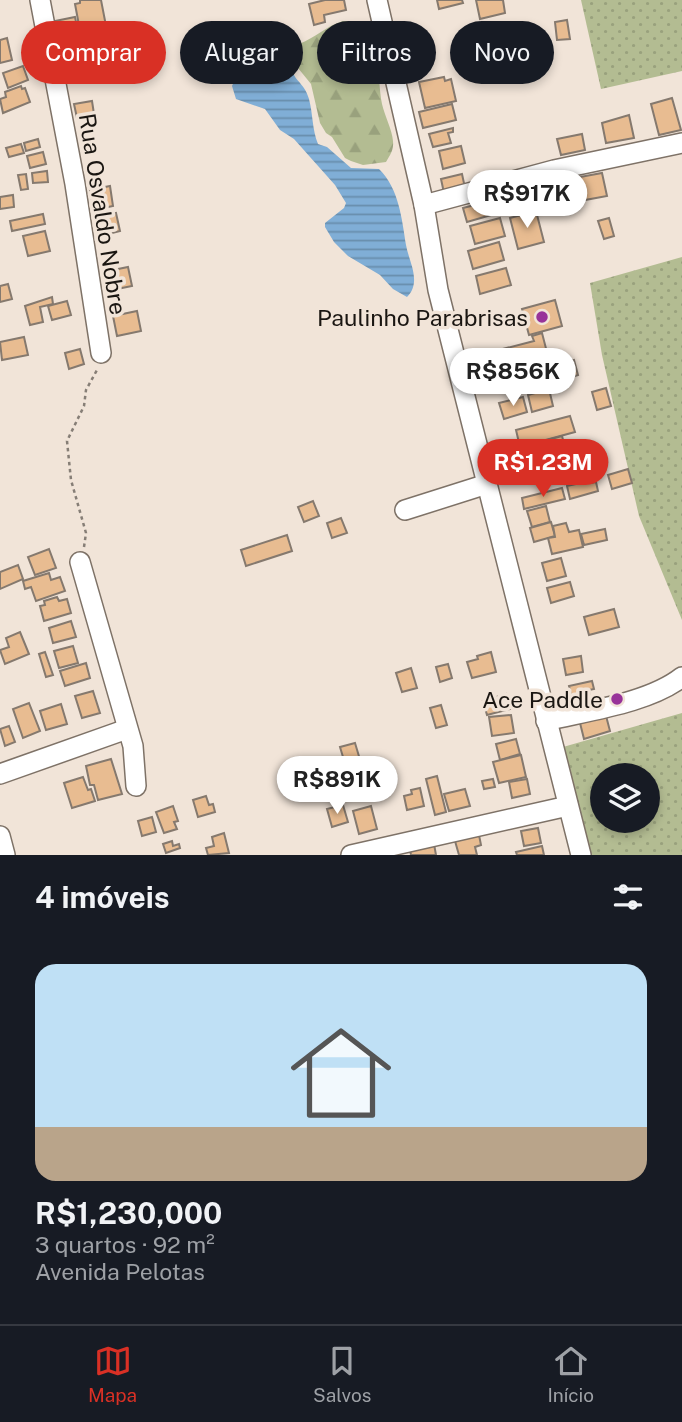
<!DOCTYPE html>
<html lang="pt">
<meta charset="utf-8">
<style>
:root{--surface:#171b24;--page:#20242c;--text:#f1f3f6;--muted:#9ea1a6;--line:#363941;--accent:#d93025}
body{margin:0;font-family:"Public Sans",sans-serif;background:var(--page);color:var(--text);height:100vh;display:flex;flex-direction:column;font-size:26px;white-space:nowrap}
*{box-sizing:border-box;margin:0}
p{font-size:23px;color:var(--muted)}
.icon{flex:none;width:38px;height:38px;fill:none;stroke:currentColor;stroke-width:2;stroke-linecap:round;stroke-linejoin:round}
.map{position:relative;height:855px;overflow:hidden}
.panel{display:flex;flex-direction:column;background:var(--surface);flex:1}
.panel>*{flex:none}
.hud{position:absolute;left:21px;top:21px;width:640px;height:63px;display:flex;gap:14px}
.buttons{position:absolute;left:590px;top:763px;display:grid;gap:14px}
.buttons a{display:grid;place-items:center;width:70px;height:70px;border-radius:50%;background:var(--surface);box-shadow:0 4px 10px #0003;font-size:35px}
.price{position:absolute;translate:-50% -60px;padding:0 16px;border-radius:24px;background:#fff;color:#222;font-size:23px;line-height:46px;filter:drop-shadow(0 2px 4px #0008)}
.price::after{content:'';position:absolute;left:50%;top:42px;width:21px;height:16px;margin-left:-10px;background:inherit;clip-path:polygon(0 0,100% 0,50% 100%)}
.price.current{background:var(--accent);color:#fff}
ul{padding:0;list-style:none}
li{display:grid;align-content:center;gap:14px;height:371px;padding:0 35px}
li span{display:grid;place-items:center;height:217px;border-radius:21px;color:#555}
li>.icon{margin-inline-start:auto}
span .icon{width:126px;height:126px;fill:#fffc;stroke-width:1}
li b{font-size:30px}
h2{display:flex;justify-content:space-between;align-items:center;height:84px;padding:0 35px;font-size:30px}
.pill{padding:0 24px;border-radius:32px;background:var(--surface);box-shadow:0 4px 10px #0003;font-size:24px;line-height:63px}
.pill.current{background:var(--accent);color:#fff}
.menu{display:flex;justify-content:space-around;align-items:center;height:98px;border-top:2px solid var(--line);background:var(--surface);font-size:19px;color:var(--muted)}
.menu a{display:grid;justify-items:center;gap:4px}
.menu .current{color:var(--accent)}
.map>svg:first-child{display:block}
.grass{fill:url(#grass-dots);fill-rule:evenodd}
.forest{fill:url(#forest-firs)}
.water{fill:url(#water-rules)}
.building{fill:#e8bc91;stroke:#85796e;stroke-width:2}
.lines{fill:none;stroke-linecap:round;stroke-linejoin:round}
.minor-casing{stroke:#7e7267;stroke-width:22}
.path{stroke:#867e76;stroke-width:2.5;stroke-dasharray:3.5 3.5;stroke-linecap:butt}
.minor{stroke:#fff;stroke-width:19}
.poi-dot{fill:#983399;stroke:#f1e4d8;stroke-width:2.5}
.labels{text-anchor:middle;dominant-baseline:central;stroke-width:7;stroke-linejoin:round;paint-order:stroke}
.street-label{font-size:23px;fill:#1a1612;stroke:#f1e4d8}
.poi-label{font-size:23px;fill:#1a1612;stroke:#f1e4d8;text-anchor:end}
</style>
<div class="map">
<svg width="682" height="855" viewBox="0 0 682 855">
<defs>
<pattern id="grass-dots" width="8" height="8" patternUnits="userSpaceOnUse" patternTransform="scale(1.75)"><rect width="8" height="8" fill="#b3bc92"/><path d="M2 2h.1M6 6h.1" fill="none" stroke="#99a17d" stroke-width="1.8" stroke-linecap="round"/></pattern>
<pattern id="forest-firs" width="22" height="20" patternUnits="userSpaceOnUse" patternTransform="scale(1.75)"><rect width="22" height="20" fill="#b3bc92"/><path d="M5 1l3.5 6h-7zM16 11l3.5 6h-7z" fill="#99a17d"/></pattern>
<pattern id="water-rules" width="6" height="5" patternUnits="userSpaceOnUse" patternTransform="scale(1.75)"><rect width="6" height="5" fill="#80aed6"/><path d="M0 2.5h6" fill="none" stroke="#688dac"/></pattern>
</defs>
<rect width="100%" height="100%" fill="#f1e4d8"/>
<g class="grass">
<path d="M581,0H682V71L601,89Z"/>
<path d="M682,257V620L639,516L602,355L590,283Z"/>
<path d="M682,713V855H591L563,747ZM602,775H648V821H602Z"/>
</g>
<path class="forest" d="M343,21H359C381,42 377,76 382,104C385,117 392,129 393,141C394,150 390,155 386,162L363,165L351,161L345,158L332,137L326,133L320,123L311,84L298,68L295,56L299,44C315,38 326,26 343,21Z"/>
<path class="water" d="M286,46L292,53C287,81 303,78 309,99C313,114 312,129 318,144L327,147L351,168L379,169C399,188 402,220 406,245C409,262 422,282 407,297L393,289L380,275L348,256L334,242L325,227V223L344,208L346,203L335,185L294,139L280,130L265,109L236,99L232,86C242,63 261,51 286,46Z"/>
<g class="building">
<path d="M80,0H101L107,31L81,36L75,4L80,3Z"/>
<path d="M325,0H344L346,10L324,15L325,22L314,25L309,4Z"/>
<path d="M437,0H462L463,3L439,9Z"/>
<path d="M476,0H503L505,13L480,19Z"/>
<path d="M75,17L79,36L59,40L55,21Z"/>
<path d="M567,20L570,39L557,40L555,22Z"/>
<path d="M429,35L433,53L413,57L409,40Z"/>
<path d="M7,38L12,60L0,63V40Z"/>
<path d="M85,51L88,67L66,71L62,55Z"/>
<path d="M23,66L28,80L8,88L3,73Z"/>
<path d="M444,77L445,81L451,79L456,101L425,108L419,82Z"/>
<path d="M21,86L22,89L25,88L30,102L3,113L0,99L6,97L5,92Z"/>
<path d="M672,98L681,130L659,135L651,104Z"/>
<path d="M92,101L94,114L77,118L74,104Z"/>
<path d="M452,104L456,120L423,128L419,112Z"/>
<path d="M629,115L634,138L606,143L602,123Z"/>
<path d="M453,128V132L448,133L451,143L433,147L429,134Z"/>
<path d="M582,134L585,150L561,155L557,139Z"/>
<path d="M38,139L40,147L26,151L24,143Z"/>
<path d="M21,144L24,153L9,157L6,148Z"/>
<path d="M461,146L465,163L443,169L439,151Z"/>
<path d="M43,152L46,164L30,168L27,156Z"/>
<path d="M47,171L48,182L33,183L32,173Z"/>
<path d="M602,173L607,196L585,200L580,177Z"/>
<path d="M26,174L28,189L21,190L18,175Z"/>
<path d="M462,174L465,188L444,193L441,179Z"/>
<path d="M549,182L554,199L546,201L545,197L533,201L529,187Z"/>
<path d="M110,186L113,206L94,210L90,190Z"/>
<path d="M13,195L14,207L0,209V197Z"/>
<path d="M490,201L492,206L496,205L498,213L467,222L463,208Z"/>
<path d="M536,211L544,242L518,249L510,218Z"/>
<path d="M116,213L120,231L100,236L96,217Z"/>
<path d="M43,214L45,224L12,231L10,221Z"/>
<path d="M500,218L505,236L475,244L470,226Z"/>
<path d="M609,218L614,236L604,239L598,221Z"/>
<path d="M45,231L50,251L28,256L23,236Z"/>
<path d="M499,242L504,260L473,269L468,251Z"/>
<path d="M128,267L132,286L112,290L108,271Z"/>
<path d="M506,268L511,285L480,294L476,276Z"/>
<path d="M8,284L12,299L0,302V286Z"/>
<path d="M52,297L53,304L40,307L43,322L30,325L25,306Z"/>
<path d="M555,300L562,326L529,335L522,309Z"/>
<path d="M67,301L71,315L52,320L48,306Z"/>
<path d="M137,311L141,331L117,336L113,316Z"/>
<path d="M542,333L550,364L502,377L495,351L534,341L532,336Z"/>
<path d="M24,337L28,355L2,360L0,342Z"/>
<path d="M80,349L84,364L69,369L65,353Z"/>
<path d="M574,360L578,375L561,380L556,365Z"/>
<path d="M606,388L611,406L597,410L592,392Z"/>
<path d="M549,389L553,406L532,412L528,395Z"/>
<path d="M523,397L527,412L504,419L499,403Z"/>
<path d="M570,416L575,432L520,447L516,430Z"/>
<path d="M562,436L566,451L515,465L511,450Z"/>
<path d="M551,458L555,475L525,483L520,467Z"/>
<path d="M590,458L595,476L565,484L561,469L578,464L577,461Z"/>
<path d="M628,469L632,483L612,489L608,475Z"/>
<path d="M589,481L590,483L596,482L598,491L570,499L567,486Z"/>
<path d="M562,488L565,499L524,509L522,498Z"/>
<path d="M313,501L319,516L304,522L298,507Z"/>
<path d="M546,506L550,522L532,527L527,511Z"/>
<path d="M341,518L347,533L332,538L327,523Z"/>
<path d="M551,522L555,536L534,542L530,528Z"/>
<path d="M566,523L569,532L579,530L583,547L552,554L548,538L555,537L553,526Z"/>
<path d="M605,529L607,540L584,545L581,534Z"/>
<path d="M287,535L292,551L246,566L241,550Z"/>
<path d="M49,549L56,568L35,575L28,557Z"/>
<path d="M561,558L566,576L547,581L542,563Z"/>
<path d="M18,565L23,579L0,589V572Z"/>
<path d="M49,573L51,580L60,577L65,591L36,601L31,587L25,589L23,581Z"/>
<path d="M570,582L574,596L551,603L547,588Z"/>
<path d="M57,597L59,601L67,599L71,613L44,621L40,606L45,605L44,601Z"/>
<path d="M614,609L619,627L589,635L584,617Z"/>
<path d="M71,621L76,637L53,643L49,628Z"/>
<path d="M20,632L29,654L5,664L0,650L9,647L6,638Z"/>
<path d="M73,646L78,663L59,668L54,651Z"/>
<path d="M45,652L53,675L46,677L39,654Z"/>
<path d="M491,652L496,672L472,678L467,662L478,659L477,656Z"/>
<path d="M581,656L583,672L566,675L563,659Z"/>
<path d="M86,663L90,678L65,686L60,671Z"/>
<path d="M448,664L452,678L440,682L436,667Z"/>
<path d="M411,668L417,688L402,692L396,673Z"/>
<path d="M592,681L594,689L589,690L590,696L572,700L569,686Z"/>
<path d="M93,691L100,713L82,718L75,696Z"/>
<path d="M506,694L510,709L487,715L483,701Z"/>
<path d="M29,703L40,731L23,738L13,709Z"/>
<path d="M61,704L67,724L46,730L40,711Z"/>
<path d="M441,705L447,725L436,728L430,708Z"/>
<path d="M605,712L610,731L584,739L579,719Z"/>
<path d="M511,715L514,733L492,736L489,717Z"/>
<path d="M9,726L15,742L5,746L0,729Z"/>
<path d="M516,739L520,754L500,760L496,744Z"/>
<path d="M355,743L361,763L346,767L340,747Z"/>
<path d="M521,755L526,777L499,783L493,762Z"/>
<path d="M111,759L122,794L98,800L94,785H90L86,766Z"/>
<path d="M437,776L446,812L435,815L426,779Z"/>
<path d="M83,777L88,790L91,789L95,801L72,808L64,783Z"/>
<path d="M493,779L495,787L484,789L482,781Z"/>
<path d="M527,779L530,794L512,798L509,782Z"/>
<path d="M420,788L424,806L407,810L404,796L412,794L411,790Z"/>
<path d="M465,789L470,806L449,811L444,794Z"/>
<path d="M206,796L209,805L213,804L215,812L198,817L193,800Z"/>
<path d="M343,805L348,822L332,827L327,809Z"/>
<path d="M173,806L178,821L174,822L177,829L164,833L156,812Z"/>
<path d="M371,806L377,829L359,834L353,811Z"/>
<path d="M152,817L156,832L142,836L138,821Z"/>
<path d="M538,828L541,843L524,846L521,831Z"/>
<path d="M224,833L229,853L208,855L206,848L214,846L212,837Z"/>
<path d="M479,835L481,845L475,847L477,855H459L455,841Z"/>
<path d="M172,841L173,846L179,844L180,848L166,853L163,844Z"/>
<path d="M434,844L436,855H411L410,850Z"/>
<path d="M542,846L544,855H517L516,852Z"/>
</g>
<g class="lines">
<defs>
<g id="minor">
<path d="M40,0L75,184L101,353"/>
<path d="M377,0L424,205L438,290L581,855"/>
<path d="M424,205L554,170L682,143"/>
<path d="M405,510L487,484"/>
<path d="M80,562L133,746L136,786"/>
<path d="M546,721C587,711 649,703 682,677"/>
<path d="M0,774L127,729"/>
<path d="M0,836L5,855"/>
<path d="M351,855L568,806"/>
</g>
</defs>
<use href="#minor" class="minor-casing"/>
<path class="path" d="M84,547L86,533L71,480L67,441L84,406L86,390L97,370"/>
<use href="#minor" class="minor"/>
</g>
<g class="poi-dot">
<circle cx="542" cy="317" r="7"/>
<circle cx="617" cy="699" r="7"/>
</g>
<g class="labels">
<g class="street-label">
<text transform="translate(103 214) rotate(81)">Rua Osvaldo Nobre</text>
</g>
<g class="poi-label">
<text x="528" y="317">Paulinho Parabrisas</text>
<text x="603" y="699">Ace Paddle</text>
</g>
</g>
</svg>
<div class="buttons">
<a><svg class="icon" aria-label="layers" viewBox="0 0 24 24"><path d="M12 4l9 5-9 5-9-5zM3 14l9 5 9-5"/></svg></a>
</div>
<b class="price" style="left:527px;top:230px">R$917K</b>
<b class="price" style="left:513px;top:408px">R$856K</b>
<b class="price current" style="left:543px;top:499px">R$1.23M</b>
<b class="price" style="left:337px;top:816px">R$891K</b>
<div class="hud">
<a class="pill current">Comprar</a>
<a class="pill">Alugar</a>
<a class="pill">Filtros</a>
<a class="pill">Novo</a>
</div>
</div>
<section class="panel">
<h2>4 imóveis<svg class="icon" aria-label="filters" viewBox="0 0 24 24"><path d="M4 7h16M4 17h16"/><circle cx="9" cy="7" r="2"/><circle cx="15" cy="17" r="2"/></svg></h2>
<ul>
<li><span style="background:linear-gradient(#bfe0f5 75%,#b9a48a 0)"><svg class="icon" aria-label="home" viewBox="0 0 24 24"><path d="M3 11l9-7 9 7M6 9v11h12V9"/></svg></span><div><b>R$1,230,000</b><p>3 quartos · 92 m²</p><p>Avenida Pelotas</p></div></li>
</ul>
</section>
<nav class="menu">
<a class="current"><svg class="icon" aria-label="map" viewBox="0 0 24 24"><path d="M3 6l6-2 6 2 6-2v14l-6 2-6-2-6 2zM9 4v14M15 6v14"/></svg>Mapa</a>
<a><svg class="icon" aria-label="saved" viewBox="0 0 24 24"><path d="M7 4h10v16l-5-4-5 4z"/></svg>Salvos</a>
<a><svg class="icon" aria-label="home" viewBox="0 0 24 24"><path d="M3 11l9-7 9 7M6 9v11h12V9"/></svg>Início</a>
</nav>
